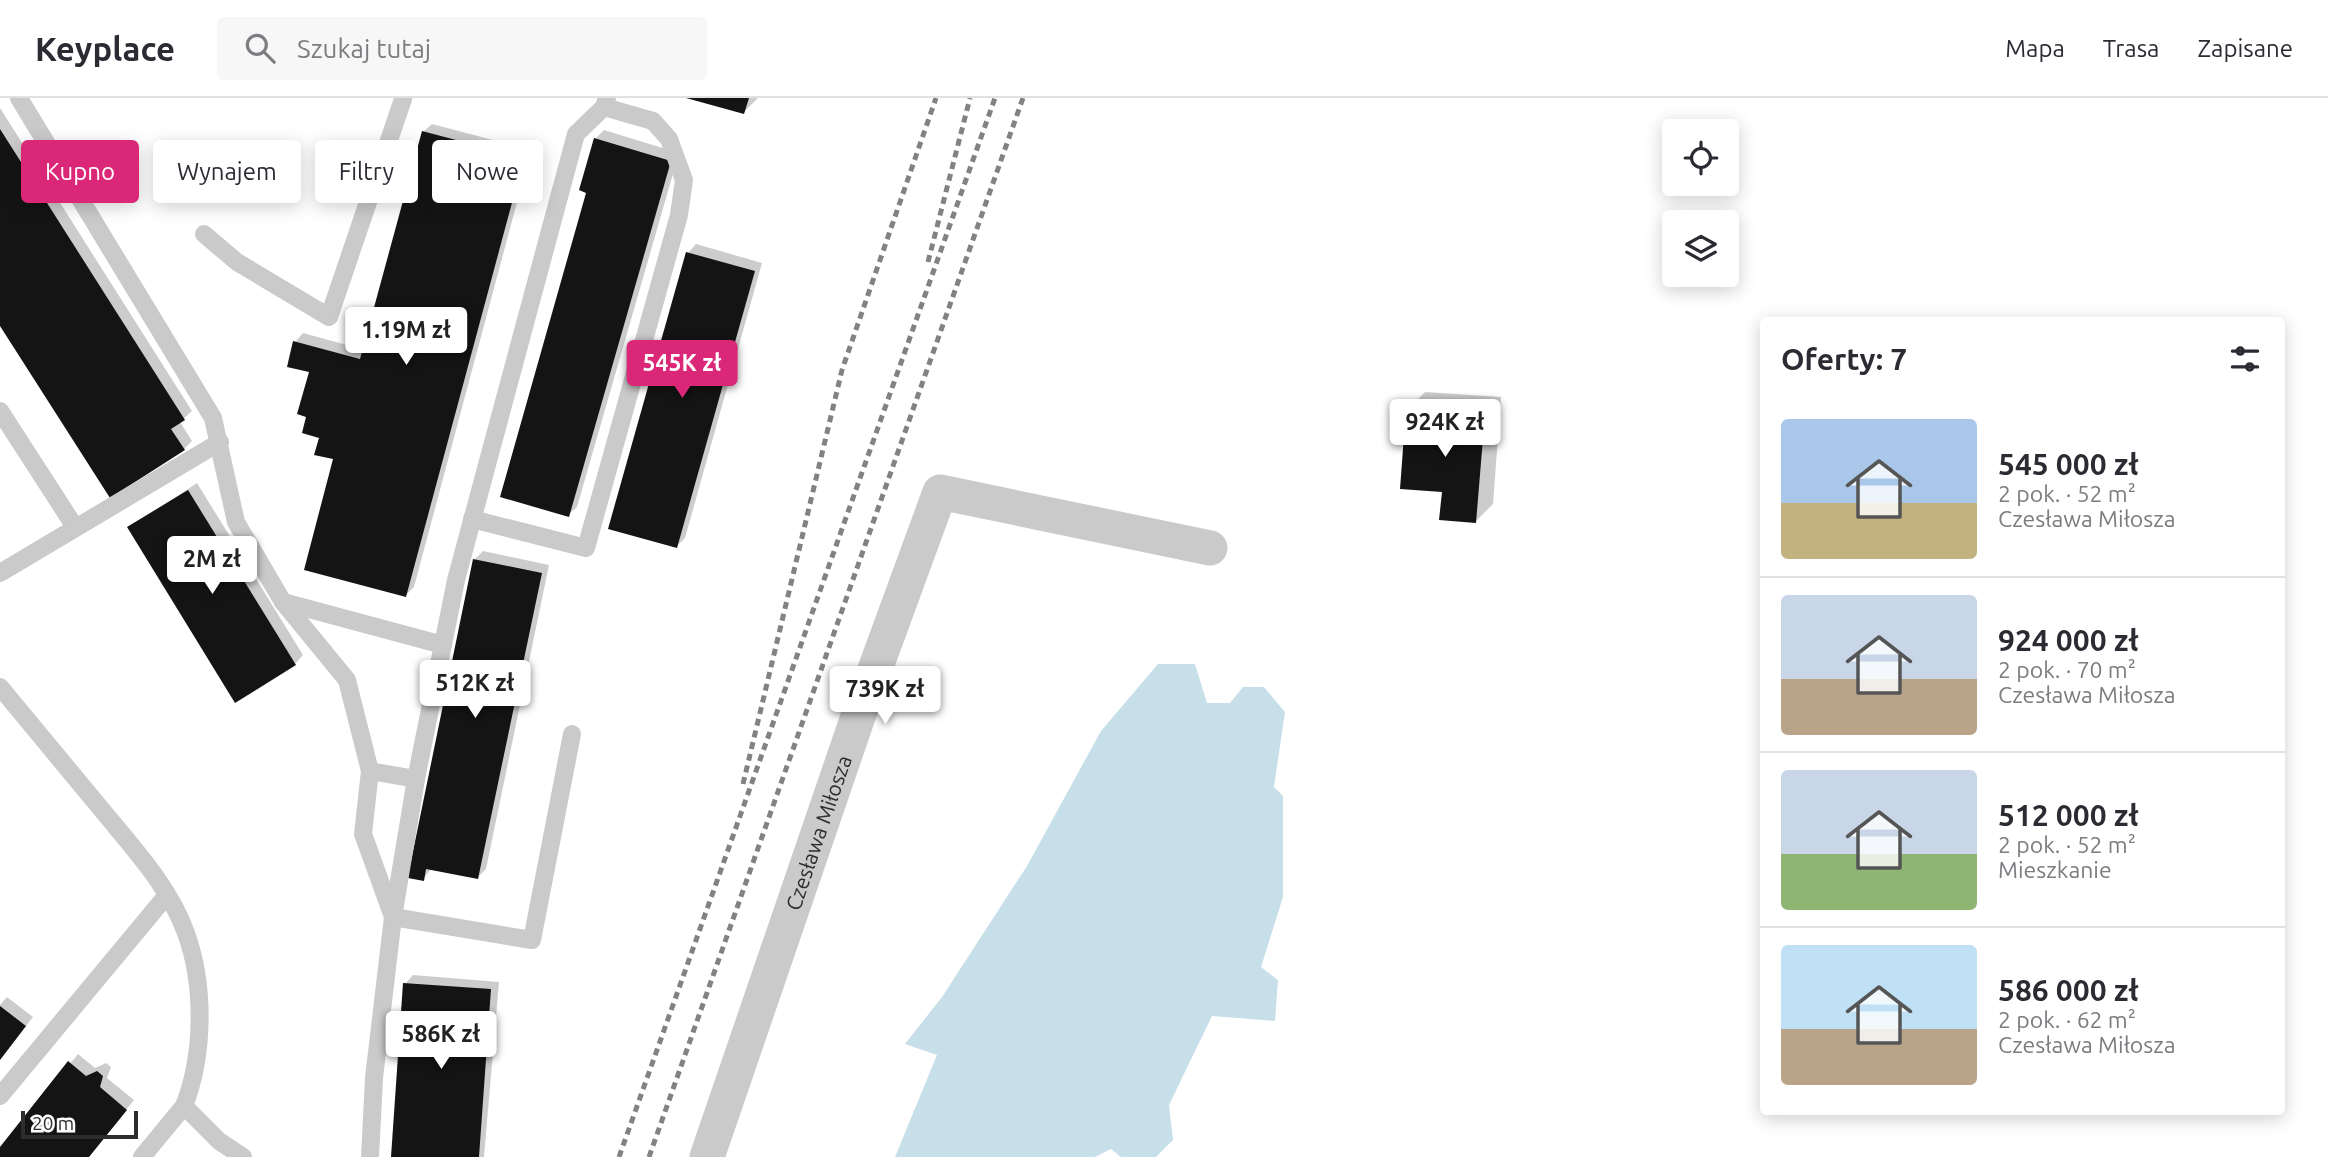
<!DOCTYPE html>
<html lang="pl">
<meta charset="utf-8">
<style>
:root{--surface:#fff;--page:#f7f7f7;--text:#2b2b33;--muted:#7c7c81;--line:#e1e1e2;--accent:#db2777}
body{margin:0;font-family:Ubuntu,sans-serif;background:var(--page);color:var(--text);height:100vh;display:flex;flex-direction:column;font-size:26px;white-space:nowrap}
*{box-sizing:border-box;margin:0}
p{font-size:23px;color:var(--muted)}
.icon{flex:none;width:38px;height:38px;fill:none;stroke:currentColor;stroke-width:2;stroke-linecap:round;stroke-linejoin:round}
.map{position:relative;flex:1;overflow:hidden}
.drawer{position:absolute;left:1760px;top:219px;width:525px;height:798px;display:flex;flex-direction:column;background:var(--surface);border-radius:7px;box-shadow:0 4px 18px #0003}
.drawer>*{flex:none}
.banner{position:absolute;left:21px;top:42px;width:665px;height:63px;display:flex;gap:14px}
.tools{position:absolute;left:1662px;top:21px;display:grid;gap:14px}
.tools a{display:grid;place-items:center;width:77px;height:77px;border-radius:7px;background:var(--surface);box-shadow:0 4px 18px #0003;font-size:35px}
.scale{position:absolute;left:21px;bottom:18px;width:117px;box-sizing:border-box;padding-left:7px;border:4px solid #2d2d2d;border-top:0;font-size:19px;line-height:24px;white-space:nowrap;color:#2d2d2d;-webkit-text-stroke:5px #fff;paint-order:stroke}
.price{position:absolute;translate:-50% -60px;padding:0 16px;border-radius:7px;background:#fff;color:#222;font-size:23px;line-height:46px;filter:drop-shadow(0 2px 4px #0008)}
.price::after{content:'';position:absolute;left:50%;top:42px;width:21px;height:16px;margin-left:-10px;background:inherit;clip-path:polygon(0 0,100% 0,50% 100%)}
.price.selected{background:var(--accent);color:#fff}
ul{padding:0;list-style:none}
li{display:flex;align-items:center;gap:21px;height:175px;padding:0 21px}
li+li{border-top:2px solid var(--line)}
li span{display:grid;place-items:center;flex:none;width:196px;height:140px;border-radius:7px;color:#555}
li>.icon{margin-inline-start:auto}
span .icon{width:84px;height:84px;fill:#fffc;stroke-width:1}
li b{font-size:30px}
h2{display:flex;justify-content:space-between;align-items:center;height:84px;padding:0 21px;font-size:30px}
.pill{padding:0 24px;border-radius:7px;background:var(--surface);box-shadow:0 4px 18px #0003;font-size:24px;line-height:63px}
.pill.selected{background:var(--accent);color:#fff}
header{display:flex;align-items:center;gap:42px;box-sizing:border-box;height:98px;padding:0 35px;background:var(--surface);border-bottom:2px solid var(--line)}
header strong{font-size:33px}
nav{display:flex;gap:38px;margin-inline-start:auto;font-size:24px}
.search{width:490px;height:63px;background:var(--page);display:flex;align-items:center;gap:18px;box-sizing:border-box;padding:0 24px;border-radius:7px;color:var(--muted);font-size:26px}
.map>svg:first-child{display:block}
.water{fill:#c7dfe9}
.shadow{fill:#0003}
.building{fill:#141414}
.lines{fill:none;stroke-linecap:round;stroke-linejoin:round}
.lane{stroke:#cacaca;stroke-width:18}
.street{stroke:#cacaca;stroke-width:35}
.rail{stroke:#828282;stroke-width:5;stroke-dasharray:7 5;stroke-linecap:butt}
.labels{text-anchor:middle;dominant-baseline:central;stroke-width:7;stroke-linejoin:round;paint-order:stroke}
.street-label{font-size:21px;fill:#2d2d2d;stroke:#fff}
</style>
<header>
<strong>Keyplace</strong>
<div class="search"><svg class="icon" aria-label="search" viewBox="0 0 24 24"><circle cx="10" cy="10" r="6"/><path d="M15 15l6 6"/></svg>Szukaj tutaj</div>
<nav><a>Mapa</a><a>Trasa</a><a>Zapisane</a></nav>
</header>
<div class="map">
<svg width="2328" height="1059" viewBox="0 0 2328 1059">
<rect width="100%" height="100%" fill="#fff"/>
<path class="water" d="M1158,566H1195L1207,605H1230L1243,589H1264L1285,614L1274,689L1283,698V799L1261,869L1278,882L1275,923L1212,918L1169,1007L1173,1042L1156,1059H1121L1111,1051L1095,1059H895L937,957L905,946L942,899L1027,768L1101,633Z"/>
<g class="shadow">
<path d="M690,0H758L744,14Z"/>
<path d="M0,10L192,313L180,324L192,343L184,351L0,225Z"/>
<path d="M432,26L531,52L414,489L406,497L335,360L308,317L311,273L289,267L295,244L303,235L365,252L423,34Z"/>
<path d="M604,32L679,55L577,409L568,417L588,94L581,91L596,40Z"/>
<path d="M696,146L762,165L685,440L677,448L688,155Z"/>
<path d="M1425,294L1501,299L1493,406L1476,423L1443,392L1408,311Z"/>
<path d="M197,385L303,557L295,566L129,430Z"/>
<path d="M483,453L549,467L486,771L478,779L432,770L423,781L475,461Z"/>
<path d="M413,877L499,884L484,1059H398L405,886Z"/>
<path d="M7,899L33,919L0,962V907Z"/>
<path d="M78,956L95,970L106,965L111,969L107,980L134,1002L89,1059H0V1052Z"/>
</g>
<g class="building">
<path d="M686,0H749L744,16Z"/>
<path d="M0,31L185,322L171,331L185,352L110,400L0,228Z"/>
<path d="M422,33L524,60L406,499L304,472L333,361L314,357L319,340L302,335L306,319L297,316L309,274L287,269L293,243L360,261Z"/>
<path d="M594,40L671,63L569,419L500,399L586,95L579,92Z"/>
<path d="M686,154L755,173L677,450L608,431Z"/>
<path d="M1406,310L1485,316L1476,425L1439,422L1442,394L1400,391Z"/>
<path d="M188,392L296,567L235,605L127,429Z"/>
<path d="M473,461L542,475L478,781L426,771L424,783L408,780L410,768Z"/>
<path d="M403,885L491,891L479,1059H391Z"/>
<path d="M0,908L26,928L0,962Z"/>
<path d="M68,963L86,978L97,973L103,978L100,989L127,1012L89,1059H0V1049Z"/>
</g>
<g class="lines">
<g class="lane">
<path d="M19,0L213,320L236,424L283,504L347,582L370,673L363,736L393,819L374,980L370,1059"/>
<path d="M204,136L237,164L329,219L403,1"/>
<path d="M0,313L75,429"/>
<path d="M472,421L586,450L679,117L684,82L669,41L653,23L604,9L607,0"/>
<path d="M0,475L220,344"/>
<path d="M283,504L443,547"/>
<path d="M0,589C34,630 68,671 102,712C133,750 169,788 186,835C205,888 204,957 184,1008L219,1043L243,1059"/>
<path d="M572,636L532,842L393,819L416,681L456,482L576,36L604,9"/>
<path d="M370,673L416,681"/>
<path d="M0,998L167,797"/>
<path d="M142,1059L184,1008"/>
</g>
<path class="street" id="s1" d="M707,1059L862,607L940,394L1210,450"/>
<g class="rail">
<path d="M928,164L970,0"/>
<path d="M743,686L842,272L936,0"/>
<path d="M619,1059L995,0"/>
<path d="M649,1059L1023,0"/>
</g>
</g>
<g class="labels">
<g class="street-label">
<text stroke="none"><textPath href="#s1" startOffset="343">Czesława Miłosza</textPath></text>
</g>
</g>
</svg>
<div class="tools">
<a><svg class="icon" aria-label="locate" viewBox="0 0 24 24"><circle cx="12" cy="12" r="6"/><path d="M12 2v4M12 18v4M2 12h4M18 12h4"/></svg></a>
<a><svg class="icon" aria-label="layers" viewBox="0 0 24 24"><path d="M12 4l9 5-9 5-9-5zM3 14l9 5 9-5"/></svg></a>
</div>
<div class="scale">20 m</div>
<b class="price" style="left:406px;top:269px">1.19M zł</b>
<b class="price selected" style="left:682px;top:302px">545K zł</b>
<b class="price" style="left:1445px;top:361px">924K zł</b>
<b class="price" style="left:212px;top:498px">2M zł</b>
<b class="price" style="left:475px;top:622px">512K zł</b>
<b class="price" style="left:885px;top:628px">739K zł</b>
<b class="price" style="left:441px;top:973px">586K zł</b>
<div class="banner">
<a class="pill selected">Kupno</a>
<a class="pill">Wynajem</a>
<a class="pill">Filtry</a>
<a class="pill">Nowe</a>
</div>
<section class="drawer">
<h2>Oferty: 7<svg class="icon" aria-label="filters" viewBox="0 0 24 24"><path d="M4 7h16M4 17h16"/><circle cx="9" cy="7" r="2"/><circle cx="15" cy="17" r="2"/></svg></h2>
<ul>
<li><span style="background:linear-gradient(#a9c7e8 60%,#c2b280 0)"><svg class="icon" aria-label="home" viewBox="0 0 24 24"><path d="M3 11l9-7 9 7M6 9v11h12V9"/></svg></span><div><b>545 000 zł</b><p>2 pok. · 52 m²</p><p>Czesława Miłosza</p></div></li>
<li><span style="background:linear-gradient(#c9d6e8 60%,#b9a48a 0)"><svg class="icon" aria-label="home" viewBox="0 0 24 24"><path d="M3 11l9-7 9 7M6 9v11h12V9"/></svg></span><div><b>924 000 zł</b><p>2 pok. · 70 m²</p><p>Czesława Miłosza</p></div></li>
<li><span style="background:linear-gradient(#c9d6e8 60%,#8fb573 0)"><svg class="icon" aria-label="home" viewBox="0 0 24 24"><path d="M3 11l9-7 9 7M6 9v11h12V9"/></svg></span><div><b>512 000 zł</b><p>2 pok. · 52 m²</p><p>Mieszkanie</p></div></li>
<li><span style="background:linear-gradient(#bfe0f5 60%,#b9a48a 0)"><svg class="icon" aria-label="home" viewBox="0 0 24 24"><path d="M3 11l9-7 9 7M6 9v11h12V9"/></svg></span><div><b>586 000 zł</b><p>2 pok. · 62 m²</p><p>Czesława Miłosza</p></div></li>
</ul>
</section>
</div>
